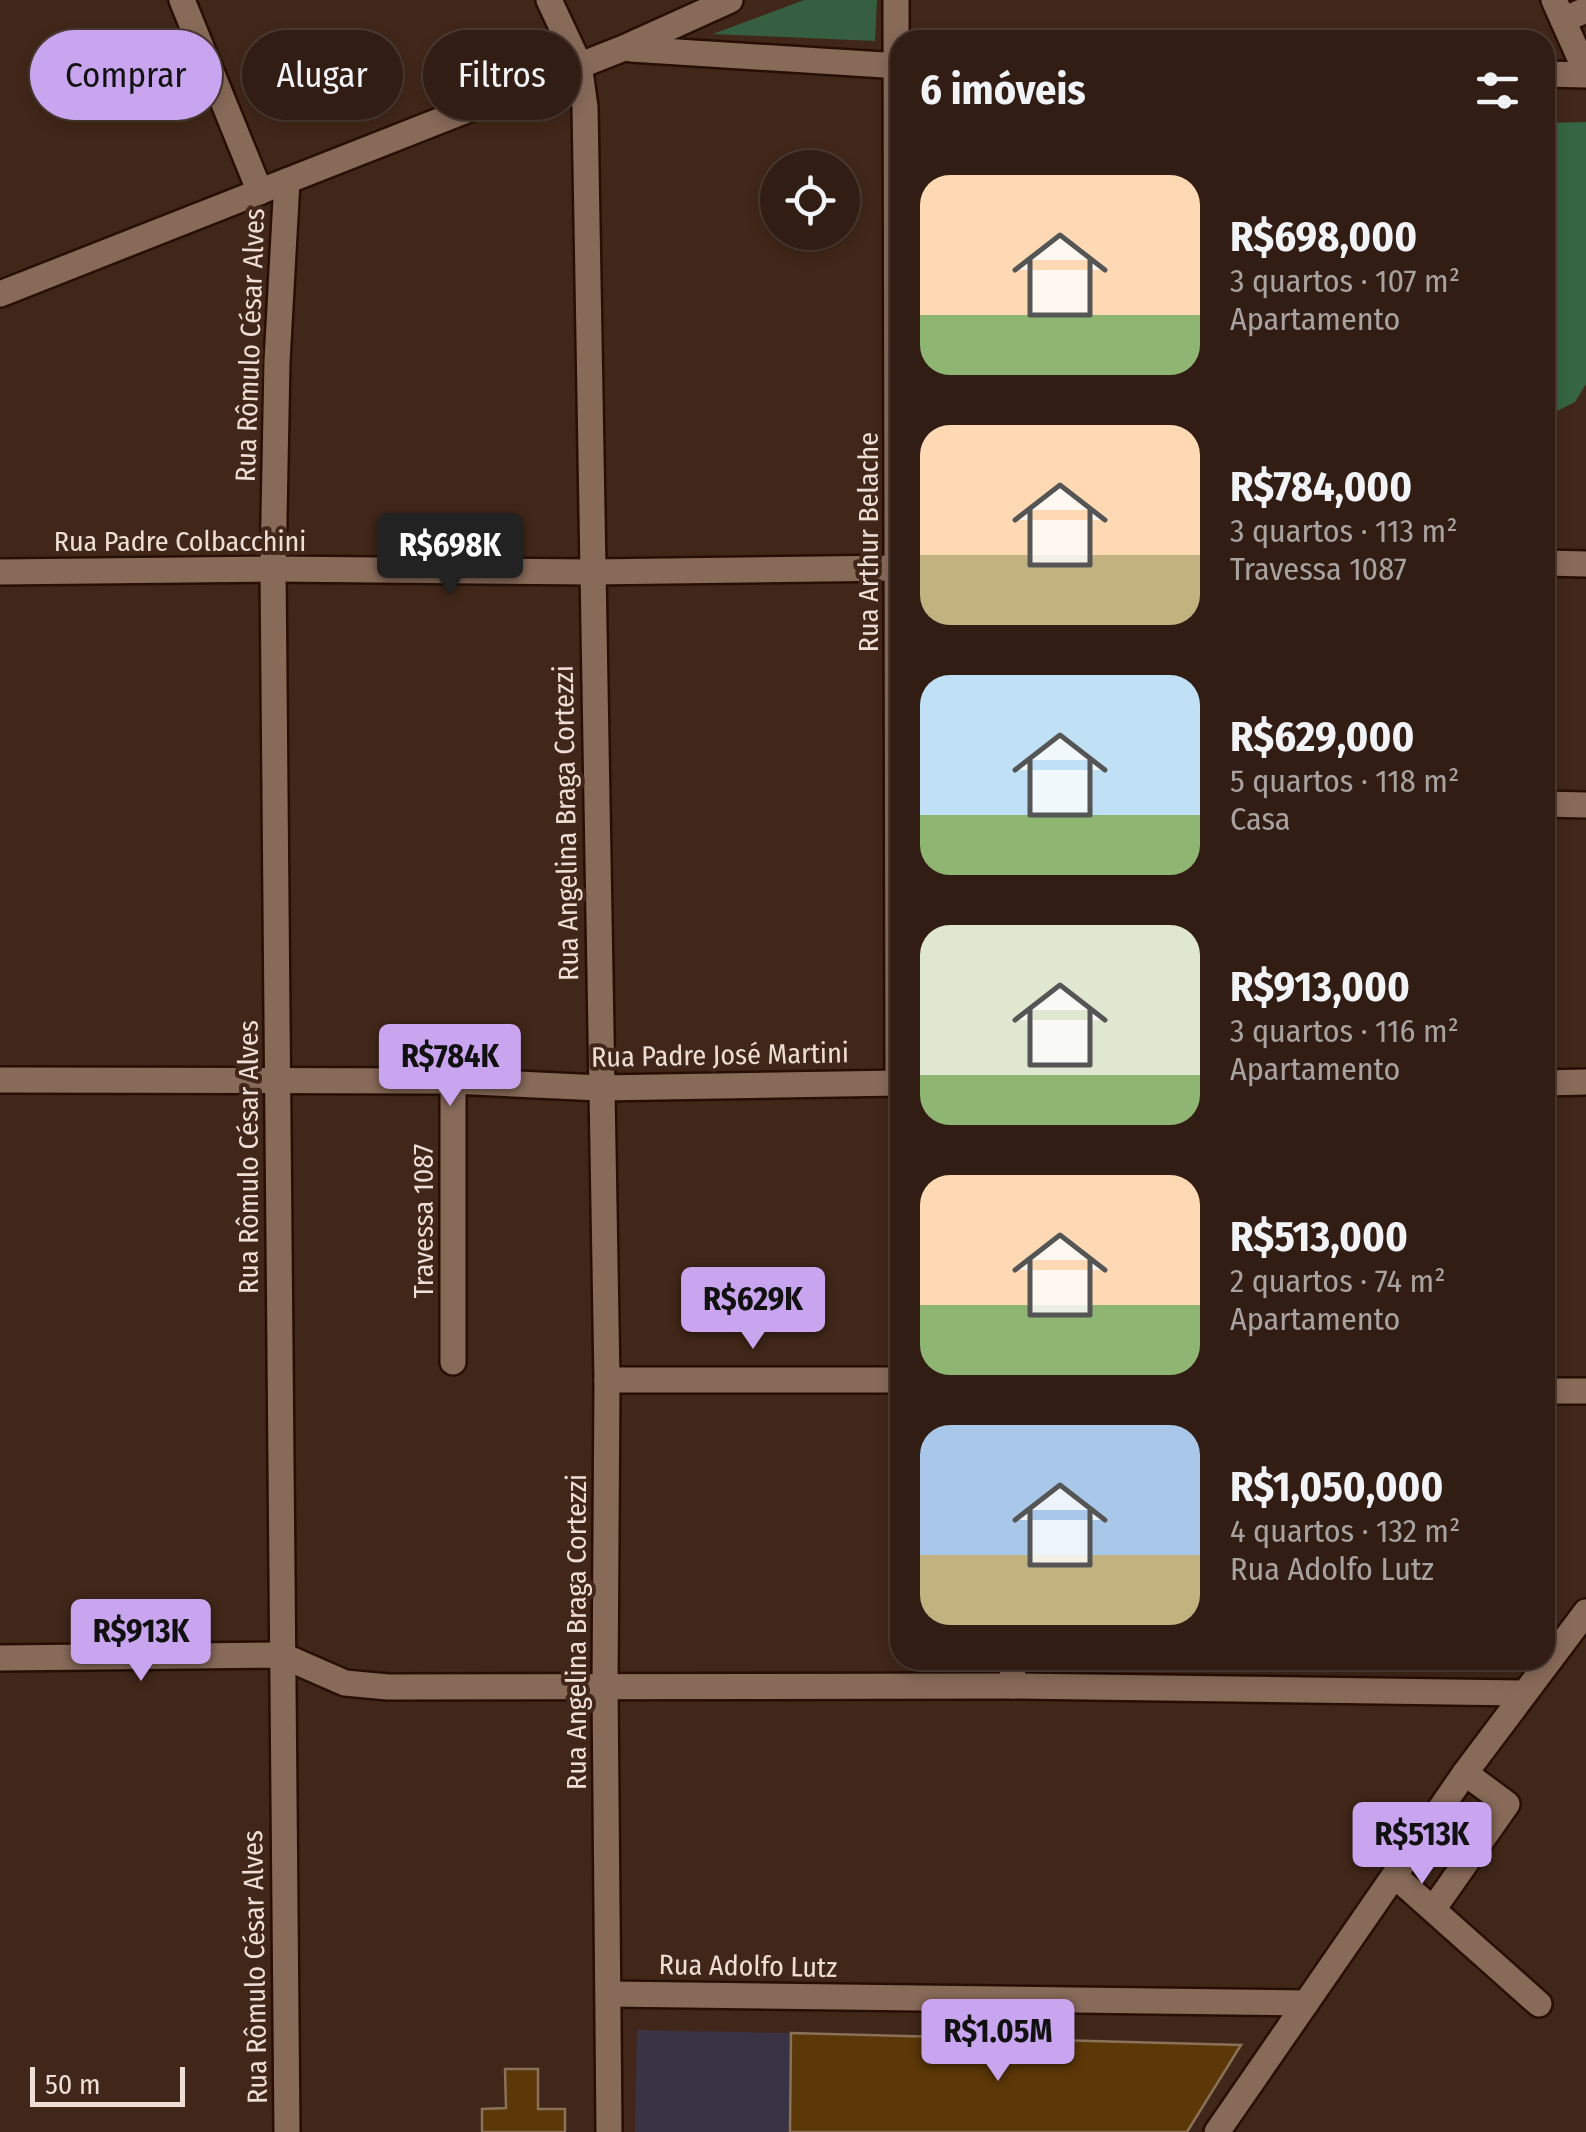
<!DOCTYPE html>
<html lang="pt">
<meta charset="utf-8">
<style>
:root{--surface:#311d13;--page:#3d2a21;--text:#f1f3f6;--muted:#a8a2a0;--line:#4c3b33;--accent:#c8a5ee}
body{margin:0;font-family:"Fira Sans Condensed",sans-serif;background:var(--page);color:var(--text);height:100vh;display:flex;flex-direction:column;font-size:38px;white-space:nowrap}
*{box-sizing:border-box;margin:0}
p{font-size:32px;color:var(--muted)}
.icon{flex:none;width:55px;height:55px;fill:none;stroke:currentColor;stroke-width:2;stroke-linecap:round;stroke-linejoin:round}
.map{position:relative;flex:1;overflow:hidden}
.sheet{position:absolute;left:890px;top:30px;width:665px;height:1640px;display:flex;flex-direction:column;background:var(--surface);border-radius:30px;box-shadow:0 5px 15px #0003,0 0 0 2px var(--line)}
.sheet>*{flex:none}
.top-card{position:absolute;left:30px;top:30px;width:710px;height:90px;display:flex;gap:20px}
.buttons{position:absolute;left:760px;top:150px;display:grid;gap:20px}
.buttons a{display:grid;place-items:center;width:100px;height:100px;border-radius:50%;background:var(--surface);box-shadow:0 5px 15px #0003,0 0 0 2px var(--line);font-size:50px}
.scale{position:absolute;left:30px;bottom:25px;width:155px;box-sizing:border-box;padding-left:10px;border:5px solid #efded5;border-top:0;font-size:28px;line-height:35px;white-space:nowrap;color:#efded5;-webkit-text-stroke:8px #412719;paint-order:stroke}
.price{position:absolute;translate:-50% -85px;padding:0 22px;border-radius:10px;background:var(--accent);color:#111;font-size:32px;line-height:65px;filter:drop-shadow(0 2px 5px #0008)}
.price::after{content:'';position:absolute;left:50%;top:60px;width:30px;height:22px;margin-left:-15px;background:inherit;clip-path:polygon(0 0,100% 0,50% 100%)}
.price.on{background:#222;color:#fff}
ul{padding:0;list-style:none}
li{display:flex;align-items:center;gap:30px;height:250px;padding:0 30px}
li span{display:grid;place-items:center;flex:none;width:280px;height:200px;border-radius:30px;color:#555}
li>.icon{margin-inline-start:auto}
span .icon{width:120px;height:120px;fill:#fffc;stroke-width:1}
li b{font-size:42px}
h2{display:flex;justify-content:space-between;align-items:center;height:120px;padding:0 30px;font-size:42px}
.tag{padding:0 35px;border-radius:45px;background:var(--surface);box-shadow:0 5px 15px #0003,0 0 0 2px var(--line);font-size:35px;line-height:90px}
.tag.on{background:var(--accent);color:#111}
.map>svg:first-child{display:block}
.education{fill:#393343}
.green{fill:#355f40}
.forest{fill:#356542}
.building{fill:#5c3707;stroke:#8a725a;stroke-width:2.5}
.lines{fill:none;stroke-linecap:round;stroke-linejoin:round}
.minor-casing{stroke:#270f03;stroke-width:30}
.minor{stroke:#886a59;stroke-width:25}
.labels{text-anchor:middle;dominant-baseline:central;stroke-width:8;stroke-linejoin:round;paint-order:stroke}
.street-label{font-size:28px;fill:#efded5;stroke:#412719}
</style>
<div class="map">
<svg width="1586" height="2132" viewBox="0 0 1586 2132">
<rect width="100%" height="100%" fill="#412719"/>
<path class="education" d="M637,2030L791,2033L790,2132H635Z"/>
<path class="green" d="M804,0H877L875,41L713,34Z"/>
<path class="forest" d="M1586,122V384L1575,402L1545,417V123Z"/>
<g class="building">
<path d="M791,2033L1241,2045L1187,2132H790Z"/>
<path d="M505,2069H538V2109H565V2132H482V2109L506,2108Z"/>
</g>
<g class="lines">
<defs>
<g id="minor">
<path d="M182,0L260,192"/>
<path d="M549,0L579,64L585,107L607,1380L605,1687L609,2132"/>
<path d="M896,0L898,1083"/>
<path d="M1554,0L1586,72"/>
<path d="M1563,20L1586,10"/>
<path d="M631,49L900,66"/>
<path d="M1545,74L1586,75"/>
<path d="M0,294L624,48L730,0"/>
<path d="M1545,563L1586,564"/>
<path d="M0,572L273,569L592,572L900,568"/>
<path d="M1545,804L1586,805"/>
<path d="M0,1080L453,1081L600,1088L900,1083"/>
<path d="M1545,1083L1586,1082"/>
<path d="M453,1362V1081"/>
<path d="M607,1380H900"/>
<path d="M1545,1391H1586"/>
<path d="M0,1658L281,1655L345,1683L388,1687L1013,1686L1523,1693"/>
<path d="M1012,1660L1013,1686"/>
<path d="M1395,1876L1539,2004"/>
<path d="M1434,1908L1507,1804L1465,1773"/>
<path d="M609,1994L1306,2003"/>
<path d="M287,2132L273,569L277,361L287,181"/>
<path d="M1217,2132L1465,1773L1586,1612"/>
</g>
</defs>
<use href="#minor" class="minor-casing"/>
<use href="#minor" class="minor"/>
</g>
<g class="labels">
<g class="street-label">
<text transform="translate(250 345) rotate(-88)">Rua Rômulo César Alves</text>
<text x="180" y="541">Rua Padre Colbacchini</text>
<text transform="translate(868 542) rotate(-90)">Rua Arthur Belache</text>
<text transform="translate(566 823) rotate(-91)">Rua Angelina Braga Cortezzi</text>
<text transform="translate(720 1055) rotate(-1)">Rua Padre José Martini</text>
<text transform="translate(248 1157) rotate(-90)">Rua Rômulo César Alves</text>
<text transform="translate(423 1221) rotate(-90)">Travessa 1087</text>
<text transform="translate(576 1632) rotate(-90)">Rua Angelina Braga Cortezzi</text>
<text transform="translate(748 1966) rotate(1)">Rua Adolfo Lutz</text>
<text transform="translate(255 1967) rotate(-91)">Rua Rômulo César Alves</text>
</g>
</g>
</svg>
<div class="buttons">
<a><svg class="icon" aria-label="locate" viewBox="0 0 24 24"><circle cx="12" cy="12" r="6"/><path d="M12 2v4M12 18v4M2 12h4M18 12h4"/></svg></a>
</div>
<div class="scale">50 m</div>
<b class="price on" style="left:450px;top:598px">R$698K</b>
<b class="price" style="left:450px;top:1109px">R$784K</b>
<b class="price" style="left:753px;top:1352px">R$629K</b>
<b class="price" style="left:141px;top:1684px">R$913K</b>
<b class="price" style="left:1422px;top:1887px">R$513K</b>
<b class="price" style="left:998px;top:2084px">R$1.05M</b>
<div class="top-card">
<a class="tag on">Comprar</a>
<a class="tag">Alugar</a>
<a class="tag">Filtros</a>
</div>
<section class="sheet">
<h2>6 imóveis<svg class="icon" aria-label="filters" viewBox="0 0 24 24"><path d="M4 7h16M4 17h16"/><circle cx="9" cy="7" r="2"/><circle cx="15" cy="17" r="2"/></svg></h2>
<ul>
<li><span style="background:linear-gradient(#ffd9b3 70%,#8fb573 0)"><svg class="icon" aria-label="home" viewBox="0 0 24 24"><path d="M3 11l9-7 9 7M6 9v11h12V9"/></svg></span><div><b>R$698,000</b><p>3 quartos · 107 m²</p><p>Apartamento</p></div></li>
<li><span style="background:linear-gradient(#ffd9b3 65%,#c2b280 0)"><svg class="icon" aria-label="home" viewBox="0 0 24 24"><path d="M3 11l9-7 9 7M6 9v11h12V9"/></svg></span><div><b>R$784,000</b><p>3 quartos · 113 m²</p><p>Travessa 1087</p></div></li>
<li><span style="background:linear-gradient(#bfe0f5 70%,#8fb573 0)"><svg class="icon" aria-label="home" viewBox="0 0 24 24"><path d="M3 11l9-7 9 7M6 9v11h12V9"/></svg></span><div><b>R$629,000</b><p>5 quartos · 118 m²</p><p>Casa</p></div></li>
<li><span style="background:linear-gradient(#dfe7d0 75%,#8fb573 0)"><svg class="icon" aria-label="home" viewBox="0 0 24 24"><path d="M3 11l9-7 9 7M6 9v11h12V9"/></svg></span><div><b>R$913,000</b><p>3 quartos · 116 m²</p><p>Apartamento</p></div></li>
<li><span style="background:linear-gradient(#ffd9b3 65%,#8fb573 0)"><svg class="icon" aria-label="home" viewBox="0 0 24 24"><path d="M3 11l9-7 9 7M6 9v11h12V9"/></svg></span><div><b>R$513,000</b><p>2 quartos · 74 m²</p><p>Apartamento</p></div></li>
<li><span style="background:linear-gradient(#a9c7e8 65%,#c2b280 0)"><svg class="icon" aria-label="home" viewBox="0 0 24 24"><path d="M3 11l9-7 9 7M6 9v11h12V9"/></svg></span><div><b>R$1,050,000</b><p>4 quartos · 132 m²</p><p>Rua Adolfo Lutz</p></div></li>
</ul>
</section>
</div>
